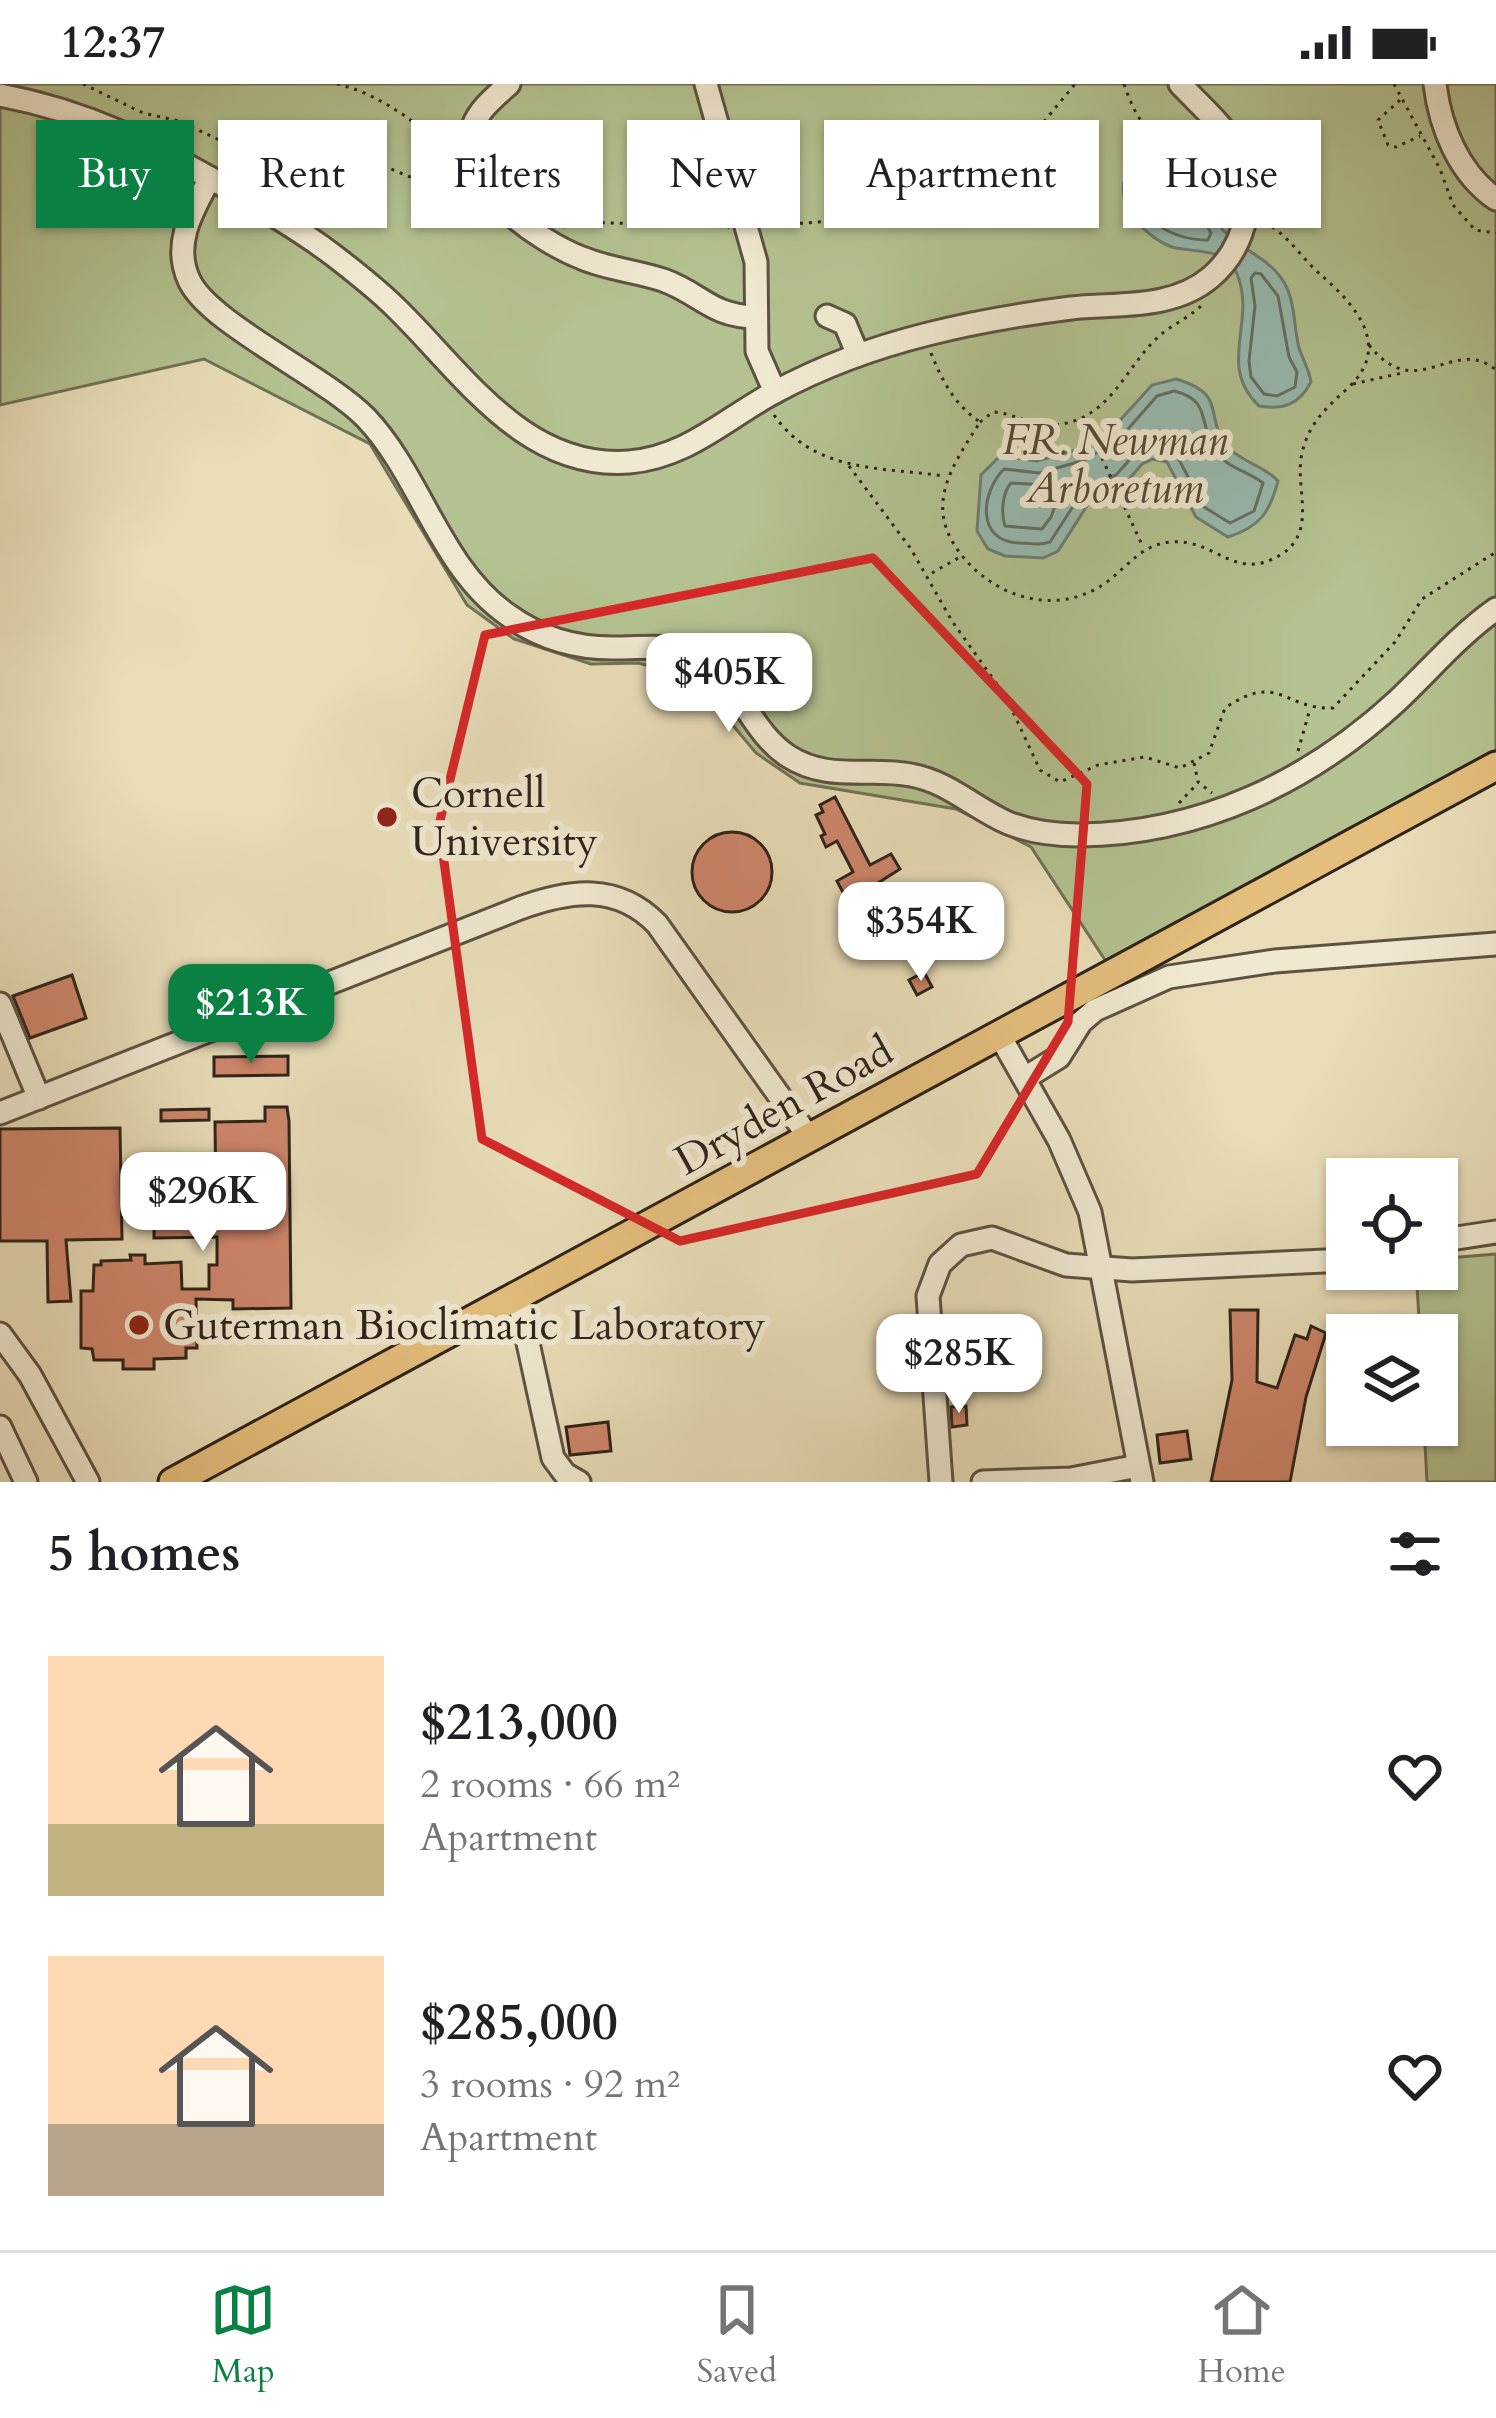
<!DOCTYPE html>
<meta charset="utf-8">
<style>
:root{--surface:#fff;--page:#f2f2f2;--text:#202124;--muted:#757577;--line:#e0e0e0;--accent:#0b8043}
body{margin:0;font-family:Cardo,serif;background:var(--page);color:var(--text);height:100vh;display:flex;flex-direction:column;font-size:45px;white-space:nowrap}
*{box-sizing:border-box;margin:0}
p{font-size:39px;color:var(--muted)}
.icon{flex:none;width:66px;height:66px;fill:none;stroke:currentColor;stroke-width:2;stroke-linecap:round;stroke-linejoin:round}
.map{position:relative;height:1398px;overflow:hidden}
.sheet{display:flex;flex-direction:column;background:var(--surface);flex:1}
.sheet>*{flex:none}
.top-card{position:absolute;left:36px;top:36px;width:1425px;height:108px;display:flex;gap:24px}
.tools{position:absolute;left:1326px;top:1074px;display:grid;gap:24px}
.tools a{display:grid;place-items:center;width:132px;height:132px;border-radius:0px;background:var(--surface);box-shadow:0 3px 9px #0004;font-size:60px}
.price{position:absolute;translate:-50% -102px;padding:0 27px;border-radius:24px;background:#fff;color:#222;font-size:39px;line-height:78px;filter:drop-shadow(0 3px 6px #0008)}
.price::after{content:'';position:absolute;left:50%;top:72px;width:36px;height:27px;margin-left:-18px;background:inherit;clip-path:polygon(0 0,100% 0,50% 100%)}
.price.current{background:var(--accent);color:#fff}
ul{padding:0;list-style:none}
li{display:flex;align-items:center;gap:36px;height:300px;padding:0 48px}
li span{display:grid;place-items:center;flex:none;width:336px;height:240px;border-radius:0px;color:#555}
li>.icon{margin-inline-start:auto}
span .icon{width:144px;height:144px;fill:#fffc;stroke-width:1}
li b{font-size:51px}
h2{display:flex;justify-content:space-between;align-items:center;height:144px;padding:0 48px;font-size:51px}
.chip{padding:0 42px;border-radius:0px;background:var(--surface);box-shadow:0 3px 9px #0004;font-size:42px;line-height:108px}
.chip.current{background:var(--accent);color:#fff}
.status{display:flex;justify-content:space-between;align-items:center;height:84px;padding:0 60px;background:var(--surface);direction:ltr}
.status svg{height:33px;fill:currentColor}
.tab-bar{display:flex;justify-content:space-around;align-items:center;height:168px;border-top:3px solid var(--line);background:var(--surface);font-size:33px;color:var(--muted)}
.tab-bar a{display:grid;justify-items:center;gap:6px}
.tab-bar .current{color:var(--accent)}
.map>svg:first-child{display:block}
.green{fill:#b3c290;stroke:#717255;stroke-width:3}
.water{fill:#97bbb1;stroke:#6d7e75;stroke-width:3}
.lines{fill:none;stroke-linecap:round;stroke-linejoin:round}
.shore{stroke:#636f66;stroke-width:3}
.building{fill:#ce866b;stroke:#2f231a;stroke-width:3}
.minor-casing{stroke:#5d5242;stroke-width:27}
.major-casing{stroke:#2f231a;stroke-width:33}
.path{stroke:#2f231a;stroke-width:3;stroke-dasharray:3 6;stroke-linecap:butt}
.minor{stroke:#f0e9d1;stroke-width:21}
.major{stroke:#e4be7c;stroke-width:27}
.marked{fill:none;stroke:#d62828;stroke-width:9;stroke-linejoin:round}
.poi-dot{fill:#8f2418;stroke:#f0e9d1;stroke-width:4.5}
.labels{text-anchor:middle;dominant-baseline:central;stroke-width:12;stroke-linejoin:round;paint-order:stroke}
.park-label{font-size:42px;font-style:italic;fill:#504b38;stroke:#f0e9d1}
.poi-label{font-size:42px;fill:#2f231a;stroke:#f0e9d1;text-anchor:start}
.street-label{font-size:42px;fill:#2f231a;stroke:#f0e9d1}
</style>
<div class="status"><b>12:37</b><svg viewBox="0 0 49 12"><path d="M0 12V9h3v3zM5 12V6h3v6zM10 12V3h3v9zM15 12V0h3v12zM26 1h20v11H26zM47 4h2v5h-2z"/></svg></div>
<div class="map">
<svg width="1496" height="1398" viewBox="0 0 1496 1398">
<rect width="100%" height="100%" fill="#e8ddb8"/>
<filter id="stains"><feTurbulence type="fractalNoise" baseFrequency=".00167" numOctaves="4"/><feColorMatrix values="0 0 0 0 .2 0 0 0 0 .09 0 0 0 0 .02 0 0 0 .5 -.17"/></filter>
<radialGradient id="worn" r=".72"><stop offset=".6" stop-color="#630" stop-opacity="0"/><stop offset="1" stop-color="#630" stop-opacity=".3"/></radialGradient>
<g class="green">
<path d="M0,0H1496V668L1107,879L1031,763L956,725L800,699L756,669L694,595L639,579L591,580L514,555L467,521L370,360L204,275L0,321Z"/>
<path d="M1496,1170V1398H1427L1424,1341H1437V1251H1420L1416,1185H1437V1175Z"/>
</g>
<g class="water">
<path d="M1163,68C1204,81 1198,117 1223,146C1242,167 1271,174 1285,200C1295,218 1294,244 1299,264C1303,276 1309,285 1311,298C1299,321 1283,326 1259,322C1216,281 1257,238 1237,190C1234,182 1226,174 1218,171C1204,166 1187,167 1172,163C1144,153 1107,113 1131,84C1140,73 1150,71 1163,68Z"/>
<path d="M1176,295C1231,311 1201,334 1230,365C1244,379 1264,382 1278,397C1270,428 1260,443 1228,453L1196,433L1167,378L1153,375L1142,380L1125,400L1092,414L1058,467L1043,474L1005,472L988,465L977,447L981,391L1000,372L1037,377L1080,365L1113,344L1152,301Z"/>
</g>
<g class="lines">
<g class="shore">
<path d="M1162,81L1181,91L1211,149L1208,156C1175,156 1134,137 1136,98L1150,83Z"/>
<path d="M1255,189L1261,190L1278,212L1289,273L1297,288L1295,303L1277,312L1264,310L1251,293L1249,277L1255,222L1251,194Z"/>
<path d="M1174,307C1212,316 1198,340 1215,366C1226,384 1248,387 1263,399L1254,427L1230,439L1204,423L1176,370L1148,364L1134,371L1116,391L1085,404L1050,458C1038,462 1033,459 1020,459C975,458 981,408 1004,385L1039,389L1085,376L1121,353L1157,312Z"/>
<path d="M1011,399L1062,402L1051,433L1042,445L1005,442C1001,430 1002,409 1011,399Z"/>
</g>
</g>
<g class="building">
<path d="M835,713L870,781L891,770L900,785L870,804L890,843L871,853L851,814L847,816L837,797L853,788L837,757L826,763L821,752L825,750L816,731L823,728L820,721Z"/>
<circle cx="732" cy="788" r="40"/>
<path d="M924,888L932,903L917,911L909,896Z"/>
<path d="M72,891L86,934L30,954L13,912Z"/>
<path d="M288,972V991L214,992V973Z"/>
<path d="M265,1023H287L289,1037L291,1224L233,1225V1216L196,1215L197,1264H186V1274L154,1275V1285H123V1276H94L92,1265L81,1264V1207H93L94,1181H101V1177L131,1176L130,1171H145V1180L181,1178L182,1205H209V1181H217V1153L154,1154V1129L216,1128L215,1038L265,1037Z"/>
<path d="M209,1025V1036L161,1037V1026Z"/>
<path d="M120,1044L122,1155L66,1156L71,1217L48,1218L47,1157H0V1045Z"/>
<path d="M1230,1226H1258L1257,1298L1277,1304L1295,1251L1307,1255L1311,1242L1326,1249L1306,1313L1290,1398H1211L1232,1296Z"/>
<path d="M966,1322L967,1341L952,1343L951,1323Z"/>
<path d="M608,1338L611,1367L570,1371L566,1343Z"/>
<path d="M1187,1347L1191,1375L1160,1379L1157,1351Z"/>
</g>
<g class="lines">
<defs>
<g id="minor">
<path d="M509,0C496,12 480,24 473,42C451,98 538,157 582,174C608,185 636,187 663,196C702,210 710,232 756,233"/>
<path d="M706,0L756,178L757,267L775,308"/>
<path d="M1435,0C1440,43 1459,90 1496,115"/>
<path d="M0,11C86,27 151,60 226,103C262,124 300,146 333,171C355,188 377,205 396,224C463,289 524,386 629,378C688,373 726,334 775,308C823,282 876,263 928,250C975,238 1023,230 1071,224C1118,219 1172,226 1211,193C1248,161 1259,105 1234,61C1221,39 1198,19 1180,0"/>
<path d="M210,94C193,126 172,159 189,196C208,239 325,292 366,334C421,392 440,484 508,531C541,555 578,565 618,564C643,564 667,560 690,569C739,590 746,644 788,672C828,698 869,683 911,691C949,698 974,724 1008,739C1031,748 1055,751 1079,751C1200,750 1309,698 1397,617C1430,586 1459,551 1496,525"/>
<path d="M827,232L845,240L858,271"/>
<path d="M0,920L39,1014"/>
<path d="M1000,952L1059,1056L1090,1128L1142,1398"/>
<path d="M1025,994L1059,973L1081,938L1095,926L1169,893L1275,877L1496,860"/>
<path d="M0,1029L520,824C570,806 617,799 657,840L810,1055"/>
<path d="M1437,1157L1496,1148"/>
<path d="M518,1213L553,1374L565,1390L579,1398"/>
<path d="M0,1250L30,1291L88,1398"/>
<path d="M0,1343L26,1398"/>
<path d="M941,1398L928,1212L940,1180L961,1161L992,1154L1066,1181L1132,1186L1347,1176"/>
<path d="M983,1398L1071,1395L1138,1382"/>
</g>
<path id="major" d="M173,1398L1496,682"/>
</defs>
<use href="#minor" class="minor-casing"/>
<use href="#major" class="major-casing"/>
<g class="path">
<path d="M83,0L143,29L179,37L230,61L346,86L391,85L420,97L459,129L500,144"/>
<path d="M337,0C379,9 423,43 454,72"/>
<path d="M1124,0C1150,77 1166,30 1199,64C1215,81 1212,109 1230,124"/>
<path d="M1394,0L1440,85L1453,121L1475,146L1496,149"/>
<path d="M1400,16L1378,36L1388,61L1396,63L1420,52"/>
<path d="M517,111L584,138L730,143"/>
<path d="M764,142L914,131L951,91L1023,63L1075,0"/>
<path d="M563,143L582,139"/>
<path d="M1369,261C1417,322 1453,250 1496,286"/>
<path d="M931,269C942,297 955,321 980,338C953,381 923,421 960,469C993,513 1055,533 1104,500C1127,484 1141,460 1171,458C1216,454 1235,500 1282,470C1318,446 1294,403 1302,369C1309,339 1326,324 1348,304C1393,262 1355,221 1321,191C1301,174 1286,147 1261,137"/>
<path d="M1353,300L1402,289"/>
<path d="M774,331C814,389 882,383 944,392"/>
<path d="M1083,333L1143,463"/>
<path d="M980,338L993,328C1015,329 1031,343 1055,341C1110,336 1124,285 1158,253C1171,241 1189,234 1203,220"/>
<path d="M849,382L911,465L952,537L1006,613L1040,686L1060,698L1098,681L1145,673L1180,684L1209,669L1225,624C1279,587 1284,626 1333,624L1395,558L1422,515L1496,468"/>
<path d="M932,489L960,473"/>
<path d="M1298,667L1310,625"/>
<path d="M1194,679L1198,698L1212,709"/>
<path d="M1179,719L1197,700"/>
</g>
<use href="#minor" class="minor"/>
<use href="#major" class="major"/>
</g>
<path class="marked" d="M873,474L1087,700L1068,938L977,1090L680,1157L482,1055L439,741L485,551Z"/>
<g class="poi-dot">
<circle cx="387" cy="733" r="12"/>
<circle cx="139" cy="1241" r="12"/>
</g>
<g class="labels">
<g class="park-label">
<text x="1115" y="356">F.R. Newman<tspan x="1115" dy="48">Arboretum</tspan></text>
</g>
<g class="poi-label">
<text x="411" y="709">Cornell<tspan x="411" dy="48">University</tspan></text>
<text x="163" y="1241">Guterman Bioclimatic Laboratory</text>
</g>
<g class="street-label">
<text transform="translate(784 1022) rotate(-29)">Dryden Road</text>
</g>
</g>
<rect width="100%" height="100%" filter="url(#stains)"/>
<rect width="100%" height="100%" fill="url(#worn)"/>
</svg>
<div class="tools">
<a><svg class="icon" aria-label="locate" viewBox="0 0 24 24"><circle cx="12" cy="12" r="6"/><path d="M12 2v4M12 18v4M2 12h4M18 12h4"/></svg></a>
<a><svg class="icon" aria-label="layers" viewBox="0 0 24 24"><path d="M12 4l9 5-9 5-9-5zM3 14l9 5 9-5"/></svg></a>
</div>
<b class="price" style="left:729px;top:651px">$405K</b>
<b class="price" style="left:921px;top:900px">$354K</b>
<b class="price current" style="left:251px;top:982px">$213K</b>
<b class="price" style="left:203px;top:1170px">$296K</b>
<b class="price" style="left:959px;top:1332px">$285K</b>
<div class="top-card">
<a class="chip current">Buy</a>
<a class="chip">Rent</a>
<a class="chip">Filters</a>
<a class="chip">New</a>
<a class="chip">Apartment</a>
<a class="chip">House</a>
</div>
</div>
<section class="sheet">
<h2>5 homes<svg class="icon" aria-label="filters" viewBox="0 0 24 24"><path d="M4 7h16M4 17h16"/><circle cx="9" cy="7" r="2"/><circle cx="15" cy="17" r="2"/></svg></h2>
<ul>
<li><span style="background:linear-gradient(#ffd9b3 70%,#c2b280 0)"><svg class="icon" aria-label="home" viewBox="0 0 24 24"><path d="M3 11l9-7 9 7M6 9v11h12V9"/></svg></span><div><b>$213,000</b><p>2 rooms · 66 m²</p><p>Apartment</p></div><svg class="icon" aria-label="heart" viewBox="0 0 24 24"><path d="M12 20l-8-8c-3-5 5-10 8-4 3-6 11-1 8 4z"/></svg></li>
<li><span style="background:linear-gradient(#ffd9b3 70%,#b9a48a 0)"><svg class="icon" aria-label="home" viewBox="0 0 24 24"><path d="M3 11l9-7 9 7M6 9v11h12V9"/></svg></span><div><b>$285,000</b><p>3 rooms · 92 m²</p><p>Apartment</p></div><svg class="icon" aria-label="heart" viewBox="0 0 24 24"><path d="M12 20l-8-8c-3-5 5-10 8-4 3-6 11-1 8 4z"/></svg></li>
</ul>
</section>
<nav class="tab-bar">
<a class="current"><svg class="icon" aria-label="map" viewBox="0 0 24 24"><path d="M3 6l6-2 6 2 6-2v14l-6 2-6-2-6 2zM9 4v14M15 6v14"/></svg>Map</a>
<a><svg class="icon" aria-label="saved" viewBox="0 0 24 24"><path d="M7 4h10v16l-5-4-5 4z"/></svg>Saved</a>
<a><svg class="icon" aria-label="home" viewBox="0 0 24 24"><path d="M3 11l9-7 9 7M6 9v11h12V9"/></svg>Home</a>
</nav>
